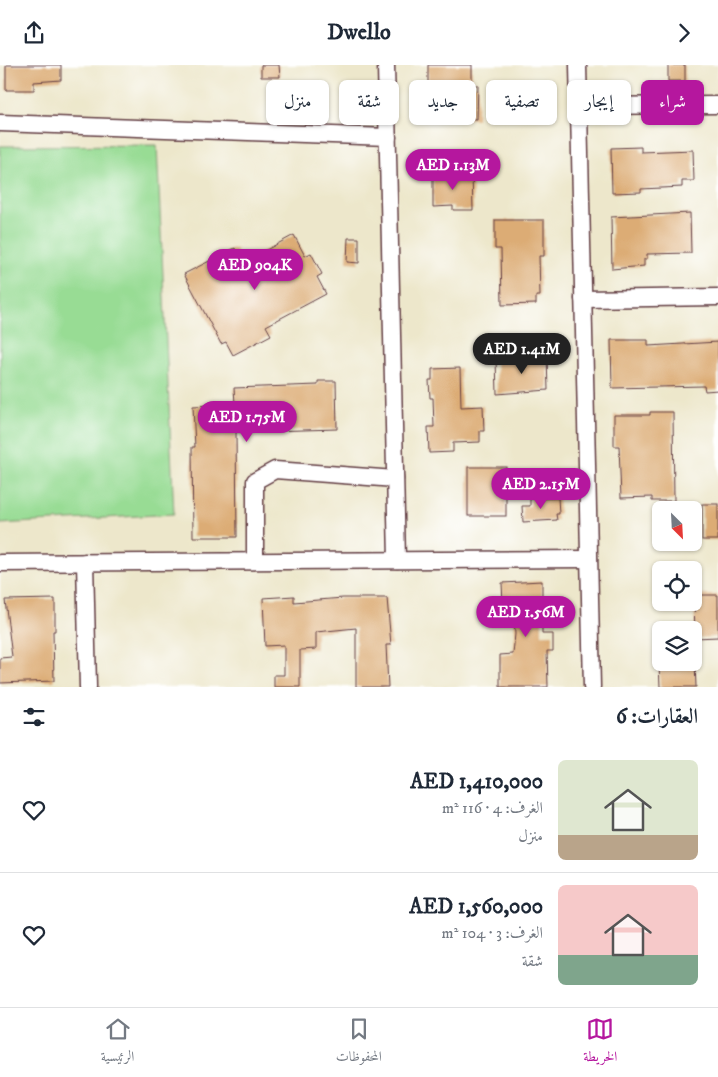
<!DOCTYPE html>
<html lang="ar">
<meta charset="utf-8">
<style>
:root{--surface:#fff;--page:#f6f6f7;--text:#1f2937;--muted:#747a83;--line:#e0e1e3;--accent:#b5179e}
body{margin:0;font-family:"IM FELL DW Pica",Amiri,serif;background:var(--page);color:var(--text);direction:rtl;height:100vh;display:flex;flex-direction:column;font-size:19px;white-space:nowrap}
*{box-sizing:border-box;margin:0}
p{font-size:16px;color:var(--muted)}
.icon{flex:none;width:28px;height:28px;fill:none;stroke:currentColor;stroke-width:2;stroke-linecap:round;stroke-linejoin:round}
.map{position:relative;height:622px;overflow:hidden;direction:ltr}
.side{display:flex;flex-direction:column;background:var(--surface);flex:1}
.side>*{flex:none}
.hud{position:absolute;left:15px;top:15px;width:689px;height:45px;direction:rtl;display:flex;gap:10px}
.needle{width:32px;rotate:156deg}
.tools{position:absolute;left:652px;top:436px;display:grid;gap:10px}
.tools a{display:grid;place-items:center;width:50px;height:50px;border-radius:8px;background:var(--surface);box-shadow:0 1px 4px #0004;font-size:25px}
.price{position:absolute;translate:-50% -42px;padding:0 11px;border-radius:18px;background:var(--accent);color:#fff;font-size:16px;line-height:32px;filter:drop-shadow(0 1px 2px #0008)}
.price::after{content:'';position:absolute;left:50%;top:30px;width:15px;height:11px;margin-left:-8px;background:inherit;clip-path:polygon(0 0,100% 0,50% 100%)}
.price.current{background:#222;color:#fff}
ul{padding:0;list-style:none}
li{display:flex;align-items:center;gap:15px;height:125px;padding:0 20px}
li+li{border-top:1px solid var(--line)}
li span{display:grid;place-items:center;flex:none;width:140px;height:100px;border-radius:8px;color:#555}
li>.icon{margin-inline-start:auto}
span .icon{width:60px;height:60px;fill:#fffc;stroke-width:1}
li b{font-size:21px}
h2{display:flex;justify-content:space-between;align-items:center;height:60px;padding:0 20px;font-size:21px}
.tag{padding:0 18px;border-radius:8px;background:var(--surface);box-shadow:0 1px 4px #0004;font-size:18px;line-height:45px}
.tag.current{background:var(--accent);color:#fff}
header{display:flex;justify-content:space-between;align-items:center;height:65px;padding:0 20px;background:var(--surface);font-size:22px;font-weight:700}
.menu{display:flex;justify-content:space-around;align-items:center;height:70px;border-top:1px solid var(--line);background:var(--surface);font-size:14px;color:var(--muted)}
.menu a{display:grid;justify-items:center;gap:2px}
.menu .current{color:var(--accent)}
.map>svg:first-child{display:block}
.green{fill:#98dc94;stroke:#717e60}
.building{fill:#dcac74}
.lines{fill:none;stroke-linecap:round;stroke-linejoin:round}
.minor-casing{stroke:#623d43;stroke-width:19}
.minor{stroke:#fff;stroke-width:16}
</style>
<header><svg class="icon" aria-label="forward" viewBox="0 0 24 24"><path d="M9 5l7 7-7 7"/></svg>Dwello<svg class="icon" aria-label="share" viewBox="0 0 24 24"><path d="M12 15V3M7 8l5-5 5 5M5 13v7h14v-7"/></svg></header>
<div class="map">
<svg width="718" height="622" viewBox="0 0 718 622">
<rect width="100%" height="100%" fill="#fff"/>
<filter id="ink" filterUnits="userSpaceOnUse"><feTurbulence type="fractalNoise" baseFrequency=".02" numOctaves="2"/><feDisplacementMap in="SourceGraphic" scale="10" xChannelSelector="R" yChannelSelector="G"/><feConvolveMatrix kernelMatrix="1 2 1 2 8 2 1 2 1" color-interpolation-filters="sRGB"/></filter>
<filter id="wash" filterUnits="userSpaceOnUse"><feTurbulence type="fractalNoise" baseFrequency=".0096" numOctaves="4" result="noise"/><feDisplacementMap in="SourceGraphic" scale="20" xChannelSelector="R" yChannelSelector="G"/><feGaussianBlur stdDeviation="1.12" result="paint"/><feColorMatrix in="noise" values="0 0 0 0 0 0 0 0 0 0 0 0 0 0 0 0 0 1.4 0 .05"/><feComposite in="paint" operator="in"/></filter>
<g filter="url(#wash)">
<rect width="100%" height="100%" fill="#ede7cb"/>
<path class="green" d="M157,80L174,449L0,459V81Z"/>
<g id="blocks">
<g class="building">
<path d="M6,0H61V15L34,17V25H6Z"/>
<path d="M261,0H279L280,12H261Z"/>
<path d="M428,0H472V20H478L477,54L432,52V38H428Z"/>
<rect x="668" y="0" width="17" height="16"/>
<path d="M641,82V87L693,85L694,116H682V122L641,124V127L612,128L611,83Z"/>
<path d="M472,108L473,145H453V141L433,142V109Z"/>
<path d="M690,148L691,188L647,189V194H644V201L612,204L611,152Z"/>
<path d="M495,155H544V191H539L540,231H536V239L502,240L501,184H495Z"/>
<path d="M294,170L305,191L311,188L322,209L317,212L326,229L266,261L271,270L233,290L226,277L221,279L184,209L235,183L242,198Z"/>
<path d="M348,173H359V198L347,197Z"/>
<path d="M611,275H648V281L718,277V325L705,326L704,321L612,323Z"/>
<path d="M547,292L548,325L497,329L496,294Z"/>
<path d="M460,303L461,342L483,341L484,366H480V377L453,378V387L429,388L428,362H434L433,333H430L429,315H432V304Z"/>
<path d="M318,316H336L337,364L236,367L237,472H193L192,382H195L193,341L235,339L234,323L318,320Z"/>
<path d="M650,347H673L674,436H652V432L621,433L619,381H614V350H650Z"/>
<rect x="468" y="402" width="38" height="49"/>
<path d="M558,433L559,449H556L557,455L523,457L522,441H530V434Z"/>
<rect x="702" y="439" width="16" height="36"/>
<path d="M542,516V569H553V586H547L548,622H500V590L513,589L515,569L513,537L503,538L502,518Z"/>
<path d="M694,530H718V572L695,573Z"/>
<path d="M294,531V537L343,533H387L391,580H386L388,622H356V563L316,567V584L300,585V622H274V610H284V580L265,581L263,533Z"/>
<path d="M55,534V566H53L54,616L0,618V593L12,592L5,535Z"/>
<path d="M659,598H695L696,622H660Z"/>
</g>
</g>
</g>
<g filter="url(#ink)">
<use href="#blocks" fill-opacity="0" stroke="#623d43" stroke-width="1"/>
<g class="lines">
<defs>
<g id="minor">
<path d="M386,0L397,495"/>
<path d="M578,0L592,622"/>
<path d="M579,41L718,40"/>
<path d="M0,58L388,72"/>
<path d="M583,234L718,232"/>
<path d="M255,495V416L275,405L395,414"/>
<path d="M85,497L88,622"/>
<path d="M0,498L589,494"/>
</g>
</defs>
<use href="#minor" class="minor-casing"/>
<use href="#minor" class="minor"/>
</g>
</g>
</svg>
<div class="tools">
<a><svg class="needle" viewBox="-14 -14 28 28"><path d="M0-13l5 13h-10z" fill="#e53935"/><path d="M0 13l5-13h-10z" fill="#747a83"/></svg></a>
<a><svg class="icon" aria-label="locate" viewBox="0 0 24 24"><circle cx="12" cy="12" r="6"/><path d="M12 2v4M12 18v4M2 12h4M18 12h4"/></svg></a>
<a><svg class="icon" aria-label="layers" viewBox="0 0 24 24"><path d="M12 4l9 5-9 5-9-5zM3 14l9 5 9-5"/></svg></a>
</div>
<b class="price" style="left:453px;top:126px">AED 1.13M</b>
<b class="price" style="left:255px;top:226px">AED 904K</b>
<b class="price current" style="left:522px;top:310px">AED 1.41M</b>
<b class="price" style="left:247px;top:378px">AED 1.75M</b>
<b class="price" style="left:541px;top:445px">AED 2.15M</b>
<b class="price" style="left:526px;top:573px">AED 1.56M</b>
<div class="hud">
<a class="tag current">شراء</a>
<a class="tag">إيجار</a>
<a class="tag">تصفية</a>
<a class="tag">جديد</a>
<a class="tag">شقة</a>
<a class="tag">منزل</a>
</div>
</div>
<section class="side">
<h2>العقارات: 6<svg class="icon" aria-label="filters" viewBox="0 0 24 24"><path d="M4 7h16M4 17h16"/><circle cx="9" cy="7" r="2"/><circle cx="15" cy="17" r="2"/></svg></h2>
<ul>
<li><span style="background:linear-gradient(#dfe7d0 75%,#b9a48a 0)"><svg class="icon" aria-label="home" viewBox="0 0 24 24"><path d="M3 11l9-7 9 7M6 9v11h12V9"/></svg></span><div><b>AED 1,410,000</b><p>الغرف: 4 · 116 m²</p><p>منزل</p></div><svg class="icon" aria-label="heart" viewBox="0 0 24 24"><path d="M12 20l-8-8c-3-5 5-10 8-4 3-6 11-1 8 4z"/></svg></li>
<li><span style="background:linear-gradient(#f6c9c9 70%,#7fa58c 0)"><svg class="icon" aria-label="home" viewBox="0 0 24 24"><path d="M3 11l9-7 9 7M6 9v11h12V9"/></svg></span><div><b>AED 1,560,000</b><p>الغرف: 3 · 104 m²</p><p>شقة</p></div><svg class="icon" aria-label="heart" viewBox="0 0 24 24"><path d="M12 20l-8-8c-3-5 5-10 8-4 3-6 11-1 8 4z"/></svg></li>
</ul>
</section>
<nav class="menu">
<a class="current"><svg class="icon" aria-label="map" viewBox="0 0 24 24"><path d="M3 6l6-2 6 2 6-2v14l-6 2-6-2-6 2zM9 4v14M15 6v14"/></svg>الخريطة</a>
<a><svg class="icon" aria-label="saved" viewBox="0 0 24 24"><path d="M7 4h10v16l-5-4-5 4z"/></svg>المحفوظات</a>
<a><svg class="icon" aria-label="home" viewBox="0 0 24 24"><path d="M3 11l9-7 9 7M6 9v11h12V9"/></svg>الرئيسية</a>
</nav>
